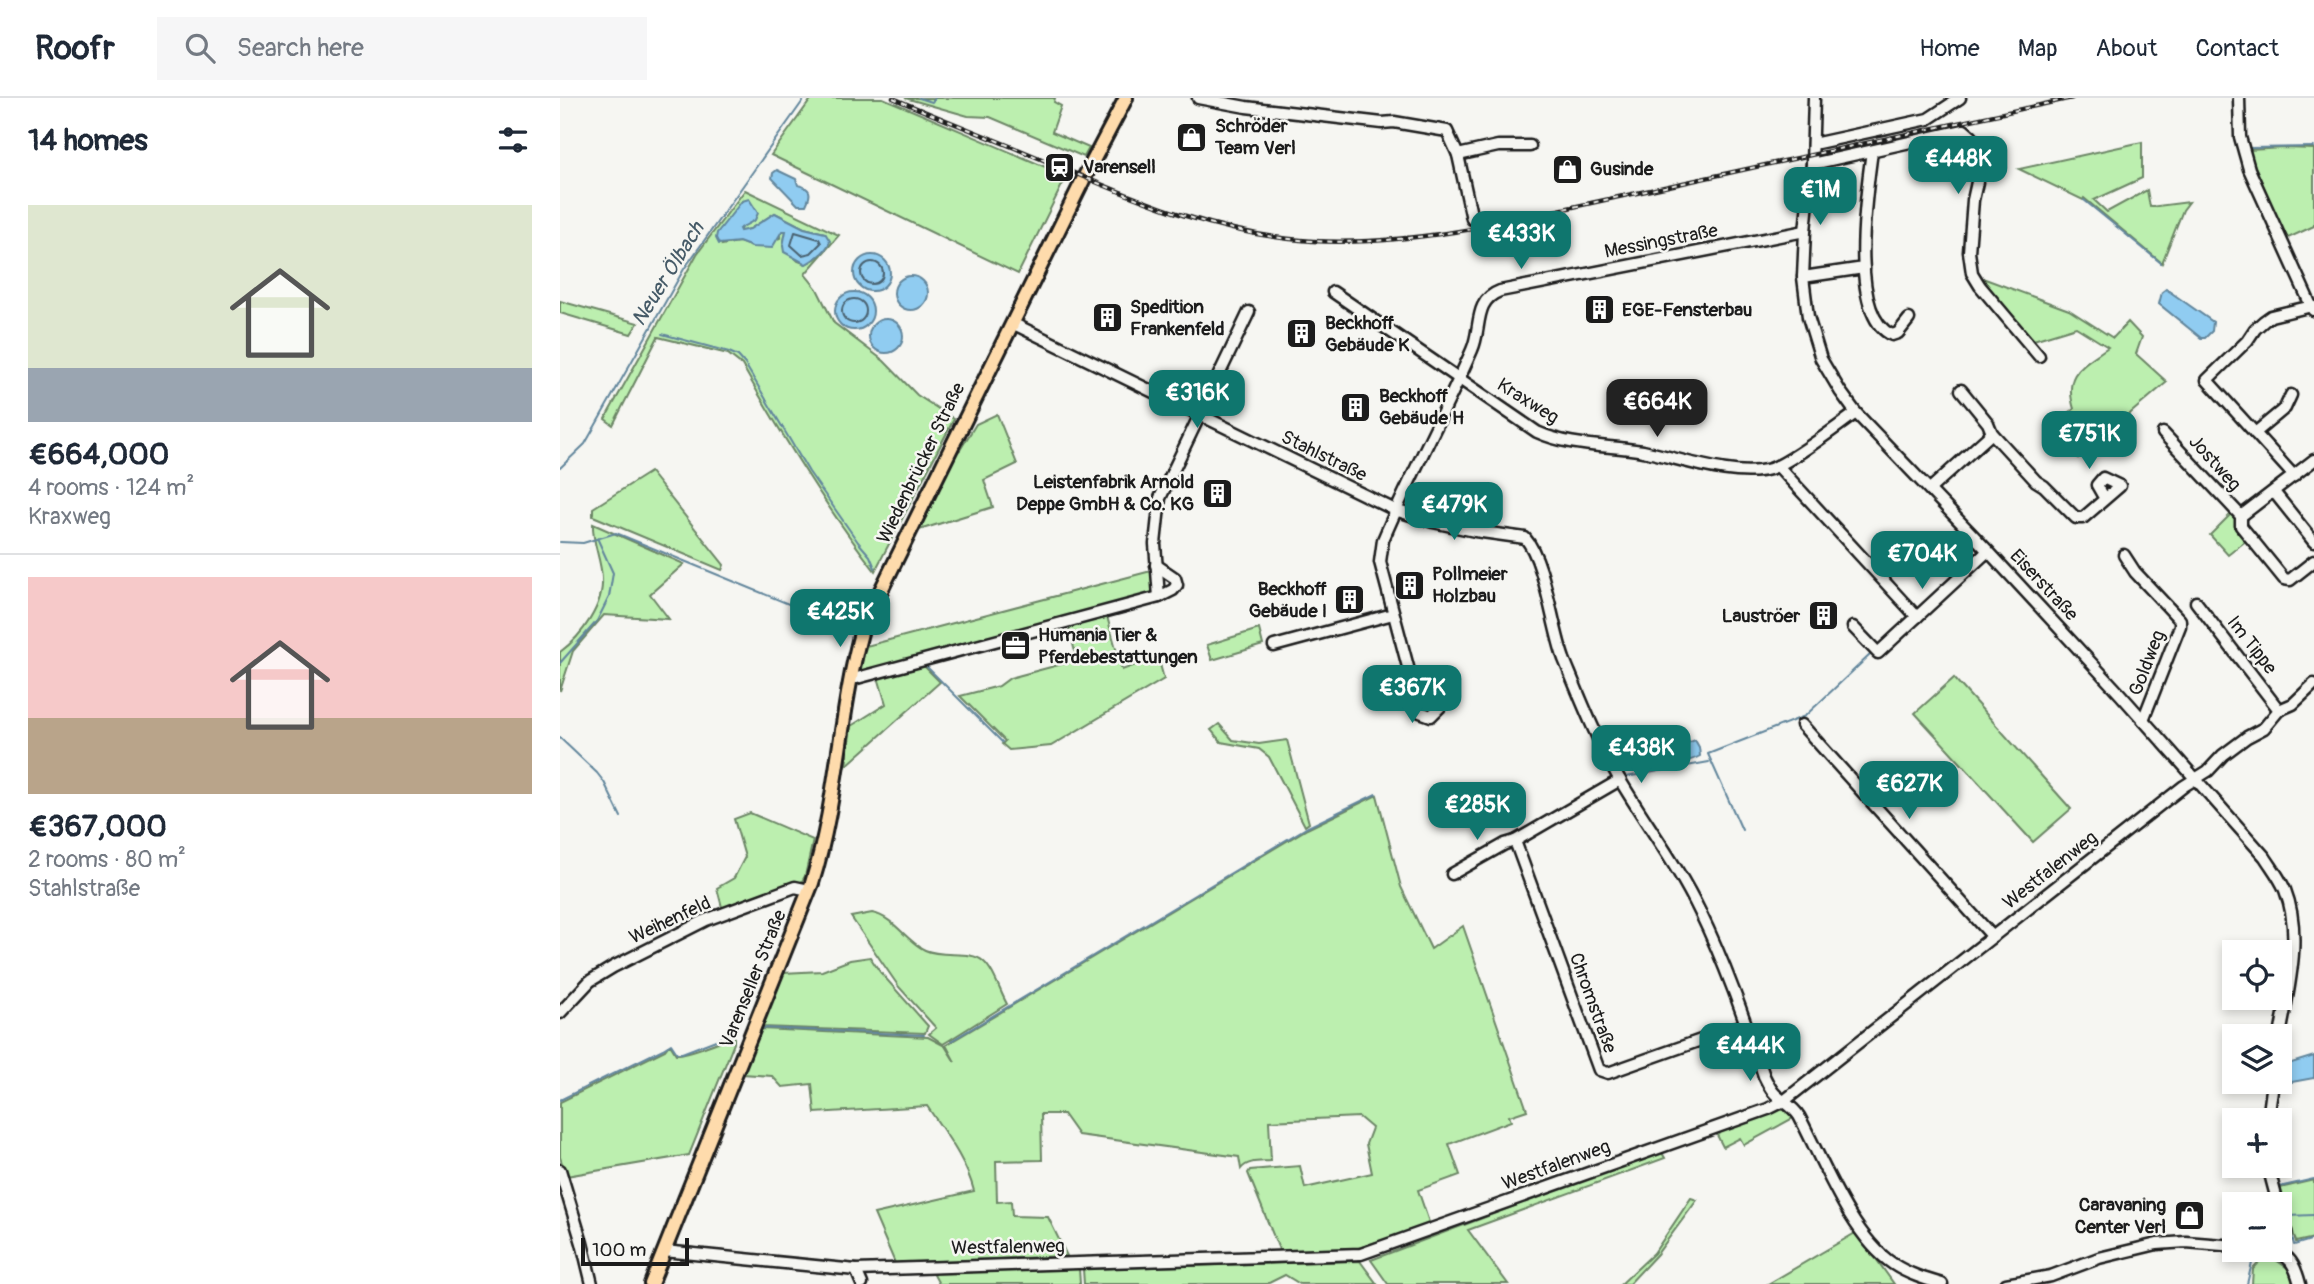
<!DOCTYPE html>
<meta charset="utf-8">
<style>
:root{--surface:#fff;--page:#f6f6f7;--text:#1f2937;--muted:#747a83;--line:#e0e1e3;--accent:#0f766e}
body{margin:0;font-family:Pangolin,sans-serif;background:var(--page);color:var(--text);height:100vh;display:flex;flex-direction:column;font-size:26px;white-space:nowrap}
*{box-sizing:border-box;margin:0}
p{font-size:23px;color:var(--muted)}
.icon{flex:none;width:38px;height:38px;fill:none;stroke:currentColor;stroke-width:2;stroke-linecap:round;stroke-linejoin:round}
.map{position:relative;flex:1;overflow:hidden}
.details{display:flex;flex-direction:column;background:var(--surface);width:560px}
.details>*{flex:none}
.controls{position:absolute;left:1662px;top:842px;display:grid;gap:14px}
.controls a{display:grid;place-items:center;width:70px;height:70px;border-radius:0px;background:var(--surface);box-shadow:0 4px 10px #0003;font-size:35px}
.scale{position:absolute;left:21px;bottom:18px;width:108px;box-sizing:border-box;padding-left:7px;border:4px solid #1c1c1c;border-top:0;font-size:19px;line-height:24px;white-space:nowrap;color:#1c1c1c;-webkit-text-stroke:5px #f6f6f2;paint-order:stroke}
.price{position:absolute;translate:-50% -60px;padding:0 16px;border-radius:14px;background:var(--accent);color:#fff;font-size:23px;line-height:46px;filter:drop-shadow(0 2px 4px #0008)}
.price::after{content:'';position:absolute;left:50%;top:42px;width:21px;height:16px;margin-left:-10px;background:inherit;clip-path:polygon(0 0,100% 0,50% 100%)}
.price.active{background:#222;color:#fff}
ul{padding:0;list-style:none}
li{display:grid;align-content:center;gap:14px;height:371px;padding:0 28px}
li+li{border-top:2px solid var(--line)}
li span{display:grid;place-items:center;height:217px;border-radius:0px;color:#555}
li>.icon{margin-inline-start:auto}
span .icon{width:126px;height:126px;fill:#fffc;stroke-width:1}
li b{font-size:30px}
h2{display:flex;justify-content:space-between;align-items:center;height:84px;padding:0 28px;font-size:30px}
header{display:flex;align-items:center;gap:42px;box-sizing:border-box;height:98px;padding:0 35px;background:var(--surface);border-bottom:2px solid var(--line)}
header strong{font-size:33px}
nav{display:flex;gap:38px;margin-inline-start:auto;font-size:24px}
.search{width:490px;height:63px;background:var(--page);display:flex;align-items:center;gap:18px;box-sizing:border-box;padding:0 24px;border-radius:0px;color:var(--muted);font-size:26px}
main{display:flex;flex:1;min-height:0}
.map>svg:first-child{display:block}
.green{fill:#bcefaf;stroke:#6c8666;stroke-width:2;fill-rule:evenodd}
.water{fill:#90ccf1;stroke:#62869c;stroke-width:2}
.lines{fill:none;stroke-linecap:round;stroke-linejoin:round}
.shore{stroke:#4a6271;stroke-width:2}
.stream{stroke:#62869c;stroke-width:2}
.minor-casing{stroke:#1c1c1c;stroke-width:15}
.major-casing{stroke:#1c1c1c;stroke-width:18}
.minor{stroke:#f6f6f2;stroke-width:10}
.major{stroke:#fedbac;stroke-width:12}
.rail-casing{stroke:#1c1c1c;stroke-width:4.5}
.rail{stroke:#f6f6f2;stroke-width:2;stroke-dasharray:5;stroke-linecap:butt}
.labels{text-anchor:middle;dominant-baseline:central;stroke-width:5;stroke-linejoin:round;paint-order:stroke}
.poi-label{font-size:19px;font-weight:bold;fill:#1c1c1c;stroke:#f6f6f2;text-anchor:start}
.street-label{font-size:19px;fill:#1c1c1c;stroke:#f6f6f2}
.water-label{font-size:21px;font-style:italic;fill:#455a67;stroke:#f6f6f2}
</style>
<header>
<strong>Roofr</strong>
<div class="search"><svg class="icon" aria-label="search" viewBox="0 0 24 24"><circle cx="10" cy="10" r="6"/><path d="M15 15l6 6"/></svg>Search here</div>
<nav><a>Home</a><a>Map</a><a>About</a><a>Contact</a></nav>
</header>
<main>
<section class="details">
<h2>14 homes<svg class="icon" aria-label="filters" viewBox="0 0 24 24"><path d="M4 7h16M4 17h16"/><circle cx="9" cy="7" r="2"/><circle cx="15" cy="17" r="2"/></svg></h2>
<ul>
<li><span style="background:linear-gradient(#dfe7d0 75%,#9aa5b1 0)"><svg class="icon" aria-label="home" viewBox="0 0 24 24"><path d="M3 11l9-7 9 7M6 9v11h12V9"/></svg></span><div><b>€664,000</b><p>4 rooms · 124 m²</p><p>Kraxweg</p></div></li>
<li><span style="background:linear-gradient(#f6c9c9 65%,#b9a48a 0)"><svg class="icon" aria-label="home" viewBox="0 0 24 24"><path d="M3 11l9-7 9 7M6 9v11h12V9"/></svg></span><div><b>€367,000</b><p>2 rooms · 80 m²</p><p>Stahlstraße</p></div></li>
</ul>
</section>
<div class="map">
<svg width="1754" height="1186" viewBox="0 0 1754 1186">
<rect width="100%" height="100%" fill="#f6f6f2"/>
<filter id="ink" filterUnits="userSpaceOnUse"><feTurbulence type="fractalNoise" baseFrequency=".0143" numOctaves="2"/><feDisplacementMap in="SourceGraphic" scale="14" xChannelSelector="R" yChannelSelector="G"/><feConvolveMatrix kernelMatrix="1 2 1 2 8 2 1 2 1" color-interpolation-filters="sRGB"/></filter>
<g filter="url(#ink)">
<g class="green">
<path d="M252,0H323L509,79L502,87L458,176L211,57Z"/>
<path d="M345,0H495L494,4L501,8L492,34L529,50L524,59L430,19L408,18Z"/>
<path d="M1582,44V80L1534,102L1547,114L1587,92L1590,109L1629,104L1623,112L1602,165L1524,100L1523,102L1459,71Z"/>
<path d="M1725,50L1754,51V128L1726,141L1688,52Z"/>
<path d="M185,92L279,137L245,176L257,191L274,225L324,263L357,297L394,321L315,473C265,408 222,338 182,267L168,256L98,239L53,327L45,321L137,156ZM182,103L180,134L190,131L215,115L244,130L265,135L268,148L255,161L246,166L238,163L223,148L226,133H222L220,140L192,149L179,144L162,147L171,118Z"/>
<path d="M1417,178L1509,212L1553,240L1568,224L1582,239L1576,256L1607,284L1518,360L1490,329L1514,311C1503,274 1522,268 1548,249L1516,229L1470,243Z"/>
<path d="M0,203L78,225L71,236L0,215Z"/>
<path d="M437,316L457,366L424,382L433,409L359,432L397,354L400,352L416,326Z"/>
<path d="M90,374L164,467L162,472L33,418V410Z"/>
<path d="M1672,415L1677,421L1687,442L1668,457L1650,437Z"/>
<path d="M33,426L124,466L90,496L109,521L44,517L13,553L0,593V554C22,538 44,507 42,480C41,461 32,444 33,426Z"/>
<path d="M591,473L594,492L590,497L303,574L300,572L306,548Z"/>
<path d="M546,515L562,572L598,559L604,581L491,648L449,652L442,646L445,643L400,598L439,588L450,580L517,562L508,526Z"/>
<path d="M699,531L703,547L652,562L647,547Z"/>
<path d="M363,567L380,584L286,668L291,628L326,606L318,579Z"/>
<path d="M1394,580L1511,711L1473,744L1355,615Z"/>
<path d="M659,626L673,642L699,646L727,642L749,725L745,728L709,659L699,651L661,644L651,632Z"/>
<path d="M817,697L841,789L871,851L903,828L967,1012L949,1018L951,1023L889,1046L900,1077L858,1092L870,1127L795,1151L720,1154L688,1075L690,1072L740,1068L745,1090L812,1075L806,1046L812,1030L799,1019L709,1023L711,1063C701,1064 688,1062 681,1071L679,1059L518,1037L503,1016H481L482,1062L436,1063L437,1104L451,1103L452,1118L488,1119L507,1158L335,1165L314,1116L414,1093C406,1062 385,1035 367,1008L255,1015L252,986L222,989L212,978L183,976L201,931L368,939L385,948L395,964L386,947L747,731Z"/>
<path d="M190,715L253,742L245,778L241,785L163,813L157,790L174,780L185,759L174,721Z"/>
<path d="M312,815C334,819 346,843 365,852C382,860 411,852 423,863C434,872 440,894 447,906L388,943L383,946L369,936L376,930L339,889L291,819Z"/>
<path d="M310,859L320,874L368,928L365,935L202,929L223,875L262,873L290,862Z"/>
<path d="M174,937V945L129,1057L6,1078L0,1059V1004L105,952L108,948H111L116,956C126,957 164,942 174,937Z"/>
<path d="M1221,1011L1235,1019L1184,1047L1180,1040L1163,1049L1155,1033Z"/>
<path d="M1101,1053L1105,1060L908,1132L948,1186H828L811,1162Z"/>
<path d="M1754,1082V1140L1736,1144L1720,1090Z"/>
<path d="M1131,1100L1137,1102L1097,1156L1069,1186H1061L1094,1155Z"/>
<path d="M1297,1134L1334,1186H1208Z"/>
<path d="M1707,1156L1729,1171L1733,1186H1692L1693,1171Z"/>
<path d="M800,1163L817,1186H740L725,1177L707,1186H524L523,1171Z"/>
<path d="M519,1171L520,1186H379L373,1175Z"/>
</g>
<g class="water">
<path d="M217,72L236,81L238,87C251,90 252,95 246,107H238L212,80L213,75Z"/>
<path d="M189,101L198,115L195,122L179,131L180,133L190,131L215,115L244,130L265,135L270,143C267,153 255,161 246,166L224,154L223,148L226,133H222L212,150L192,149L179,144L159,146L156,140L157,135L182,103Z"/>
<circle cx="312" cy="175" r="18"/>
<circle cx="351" cy="195" r="17"/>
<path d="M1606,191L1653,224L1652,233L1645,240H1641L1599,206L1602,194Z"/>
<circle cx="294" cy="213" r="19"/>
<circle cx="326" cy="238" r="17"/>
<path d="M1135,642L1139,649L1140,658C1131,663 1126,664 1118,658L1117,654L1125,646Z"/>
<path d="M1754,958V980L1732,984L1726,982L1725,972L1728,966Z"/>
</g>
<g class="lines">
<g class="shore">
<path d="M235,134L259,141L261,145L251,155L242,157L231,147Z"/>
<circle cx="312" cy="175" r="11"/>
<circle cx="294" cy="213" r="12"/>
</g>
<g class="stream">
<path d="M359,0L372,4L375,0"/>
<path d="M1689,50L1754,49"/>
<path d="M1524,102L1601,165"/>
<path d="M102,236L169,254L178,258L185,266L249,374L298,444L310,458L315,470"/>
<path d="M389,369L435,278"/>
<path d="M0,370L25,346L124,171L245,0"/>
<path d="M0,444L23,445L56,435L282,528"/>
<path d="M300,521L318,482"/>
<path d="M306,539L310,528"/>
<path d="M289,558L294,537"/>
<path d="M0,565L37,523L49,499L53,475L38,442"/>
<path d="M364,566L442,644"/>
<path d="M0,640L37,675L44,684L61,719"/>
<path d="M1066,679L1149,664"/>
<path d="M1182,732L1148,656L1245,618L1311,556"/>
<path d="M201,930L364,937"/>
<path d="M391,943L746,730L816,696"/>
<path d="M0,1002L103,951L111,946L117,955H122L174,935"/>
<path d="M1719,1089L1754,1081"/>
<path d="M1722,1104L1727,1122"/>
<path d="M1727,1118L1754,1117"/>
<path d="M1731,1134L1734,1147L1754,1141"/>
<path d="M1687,1186L1692,1165L1699,1156"/>
</g>
<defs>
<g id="minor">
<path d="M638,0L686,9L822,25L834,24L887,33L898,57L912,121"/>
<path d="M1254,0L1252,66L1245,133L1243,179L1248,219L1261,261L1280,293L1296,315L1428,453L1560,596L1705,759C1712,770 1720,780 1725,792C1743,838 1728,891 1720,938"/>
<path d="M1679,0L1680,39L1689,71L1753,212"/>
<path d="M1253,46L1368,21L1400,0"/>
<path d="M1312,53C1307,92 1287,217 1332,237L1338,235L1349,221"/>
<path d="M898,57L938,48H970"/>
<path d="M1252,66L1404,32L1412,39L1417,84L1413,102L1409,154L1412,175L1420,188L1479,258"/>
<path d="M1243,179L1304,170"/>
<path d="M773,194L977,334C1010,349 1048,347 1083,353C1119,360 1174,381 1210,371C1230,365 1276,329 1296,315"/>
<path d="M452,225L835,412L873,424L915,433L965,440C985,462 992,529 1004,561C1021,602 1037,643 1060,682C1086,726 1118,768 1140,814C1166,867 1185,923 1204,978C1207,984 1210,991 1215,996C1223,1004 1233,1008 1239,1018C1262,1061 1291,1138 1333,1166C1348,1176 1365,1181 1382,1186"/>
<path d="M1401,292L1428,325L1432,335L1476,383L1484,388L1516,420H1523L1560,388L1543,380L1537,387L1545,401"/>
<path d="M1603,335L1681,418V428L1724,481L1730,482L1754,463"/>
<path d="M1695,335L1725,310L1731,297"/>
<path d="M1218,368L1357,519"/>
<path d="M1734,378L1647,282L1687,243L1695,231L1704,223L1711,218L1752,208"/>
<path d="M1370,391L1432,335"/>
<path d="M1714,394L1754,444"/>
<path d="M1681,418L1754,362"/>
<path d="M1564,457L1575,474L1620,522V528L1583,622"/>
<path d="M599,499L595,446L600,400L689,214"/>
<path d="M1636,504L1719,612"/>
<path d="M1293,529L1318,555L1428,453"/>
<path d="M714,548L833,516"/>
<path d="M291,579L297,580L599,499L613,492L617,487L615,480L596,467"/>
<path d="M850,582L877,599L880,609L871,618L860,614L820,464L823,442C850,378 884,316 912,252C922,230 913,203 940,193L1245,133"/>
<path d="M1242,627L1433,839"/>
<path d="M1060,682L955,743L1039,972L1048,975L1186,926"/>
<path d="M892,776L945,746L955,743"/>
<path d="M0,915L30,883L53,869L146,822L235,789L249,792"/>
<path d="M1708,1022L1713,984"/>
<path d="M1708,1068L1718,1106"/>
<path d="M0,1072L22,1145L32,1186"/>
<path d="M1720,1114L1726,1134L1721,1154"/>
<path d="M1710,1152C1730,1156 1735,1167 1740,1186"/>
<path d="M104,1153L296,1172L801,1156L1208,1011L1224,1003L1624,688L1648,673L1663,657L1687,639L1704,630L1719,612L1733,606L1754,586"/>
<path d="M296,1172L302,1186"/>
<path d="M1446,1186L1491,1178L1539,1160L1597,1146L1626,1144L1675,1148"/>
</g>
<path id="major" d="M91,1186L252,785C278,702 279,615 302,531L524,80L566,0"/>
</defs>
<use href="#minor" class="minor-casing"/>
<use href="#major" class="major-casing"/>
<use href="#minor" class="minor"/>
<use href="#major" class="major"/>
<defs>
<path id="rail" d="M333,0C388,24 445,45 500,69C582,104 663,138 753,143C807,146 859,140 912,131L1512,0"/>
</defs>
<use href="#rail" class="rail-casing"/>
<use href="#rail" class="rail"/>
</g>
</g>
<defs>
<symbol id="shop-square" viewBox="-11 -11 22 22"><rect x="-9" y="-9" width="18" height="18" rx="4" fill="#1c1c1c" stroke="#f6f6f2"/><path d="M-5-2.5h2.3a2.7 3.5 0 0 1 5.4 0H5L5.5 6h-11ZM-1.5-2.5h3a1.5 2.3 0 0 0-3 0Z" fill="#fff"/></symbol>
<symbol id="station-square" viewBox="-11 -11 22 22"><rect x="-9" y="-9" width="18" height="18" rx="4" fill="#1c1c1c" stroke="#f6f6f2"/><path d="M-3-6H3Q5-6 5-4V2Q5 4 3 4L4.5 6H3L1.5 4h-3L-3 6H-4.5L-3 4Q-5 4-5 2V-4Q-5-6-3-6ZM-3.5-4v3h7v-3ZM-3.5 1v1.5H-2V1ZM2 1v1.5H3.5V1Z" fill="#fff"/></symbol>
<symbol id="building-square" viewBox="-11 -11 22 22"><rect x="-9" y="-9" width="18" height="18" rx="4" fill="#1c1c1c" stroke="#f6f6f2"/><path d="M-4-6H4V6H1V3H-1V6H-4ZM-2.5-4.3h1.7v1.8h-1.7ZM.8-4.3h1.7v1.8H.8ZM-2.5-1h1.7V.8h-1.7ZM.8-1h1.7V.8H.8Z" fill="#fff"/></symbol>
<symbol id="office-square" viewBox="-11 -11 22 22"><rect x="-9" y="-9" width="18" height="18" rx="4" fill="#1c1c1c" stroke="#f6f6f2"/><path d="M-6-3h4V-5.5h4V-3h4V5H-6ZM-1-4.5V-3h2v-1.5ZM-6 0V1H6V0Z" fill="#fff"/></symbol>
</defs>
<g fill-rule="evenodd">
<use href="#shop-square" x="614" y="22" width="35" height="35"/>
<use href="#station-square" x="482" y="52" width="35" height="35"/>
<use href="#shop-square" x="990" y="54" width="35" height="35"/>
<use href="#building-square" x="1022" y="194" width="35" height="35"/>
<use href="#building-square" x="530" y="202" width="35" height="35"/>
<use href="#building-square" x="724" y="218" width="35" height="35"/>
<use href="#building-square" x="778" y="292" width="35" height="35"/>
<use href="#building-square" x="640" y="378" width="35" height="35"/>
<use href="#building-square" x="832" y="470" width="35" height="35"/>
<use href="#building-square" x="772" y="484" width="35" height="35"/>
<use href="#building-square" x="1246" y="500" width="35" height="35"/>
<use href="#office-square" x="438" y="530" width="35" height="35"/>
<use href="#shop-square" x="1612" y="1100" width="35" height="35"/>
</g>
<g class="labels">
<g class="poi-label">
<text x="655" y="28">Schröder<tspan x="655" dy="22">Team Verl</tspan></text>
<text x="523" y="69">Varensell</text>
<text x="1030" y="71">Gusinde</text>
<text x="570" y="209">Spedition<tspan x="570" dy="22">Frankenfeld</tspan></text>
<text x="1062" y="212">EGE-Fensterbau</text>
<text x="765" y="225">Beckhoff<tspan x="765" dy="22">Gebäude K</tspan></text>
<text x="819" y="298">Beckhoff<tspan x="819" dy="22">Gebäude H</tspan></text>
<text x="634" y="384" text-anchor="end">Leistenfabrik Arnold<tspan x="634" dy="22">Deppe GmbH &amp; Co. KG</tspan></text>
<text x="872" y="476">Pollmeier<tspan x="872" dy="22">Holzbau</tspan></text>
<text x="767" y="491" text-anchor="end">Beckhoff<tspan x="767" dy="22">Gebäude I</tspan></text>
<text x="1240" y="518" text-anchor="end">Lauströer</text>
<text x="478" y="537">Humania Tier &amp;<tspan x="478" dy="22">Pferdebestattungen</tspan></text>
<text x="1606" y="1107" text-anchor="end">Caravaning<tspan x="1606" dy="22">Center Verl</tspan></text>
</g>
<g class="street-label">
<text transform="translate(1101 143) rotate(-11)">Messingstraße</text>
<text transform="translate(968 303) rotate(32)">Kraxweg</text>
<text transform="translate(764 358) rotate(26)">Stahlstraße</text>
<text transform="translate(361 365) rotate(-64)">Wiedenbrücker Straße</text>
<text transform="translate(1655 365) rotate(48)">Jostweg</text>
<text transform="translate(1484 487) rotate(47)">Eiserstraße</text>
<text transform="translate(1692 547) rotate(52)">Im Tippe</text>
<text transform="translate(1587 565) rotate(-69)">Goldweg</text>
<text transform="translate(1490 772) rotate(-38)">Westfalenweg</text>
<text transform="translate(110 822) rotate(-25)">Weihenfeld</text>
<text transform="translate(193 881) rotate(-68)">Varenseller Straße</text>
<text transform="translate(1033 905) rotate(70)">Chromstraße</text>
<text transform="translate(996 1067) rotate(-20)">Westfalenweg</text>
<text transform="translate(448 1149) rotate(-1)">Westfalenweg</text>
</g>
<g class="water-label">
<text transform="translate(108 176) rotate(-58)">Neuer Ölbach</text>
</g>
</g>
</svg>
<div class="controls">
<a><svg class="icon" aria-label="locate" viewBox="0 0 24 24"><circle cx="12" cy="12" r="6"/><path d="M12 2v4M12 18v4M2 12h4M18 12h4"/></svg></a>
<a><svg class="icon" aria-label="layers" viewBox="0 0 24 24"><path d="M12 4l9 5-9 5-9-5zM3 14l9 5 9-5"/></svg></a>
<a>+</a>
<a>−</a>
</div>
<div class="scale">100 m</div>
<b class="price" style="left:1398px;top:98px">€448K</b>
<b class="price" style="left:1260px;top:129px">€1M</b>
<b class="price" style="left:961px;top:173px">€433K</b>
<b class="price" style="left:637px;top:332px">€316K</b>
<b class="price active" style="left:1097px;top:341px">€664K</b>
<b class="price" style="left:1529px;top:373px">€751K</b>
<b class="price" style="left:894px;top:444px">€479K</b>
<b class="price" style="left:1362px;top:493px">€704K</b>
<b class="price" style="left:280px;top:551px">€425K</b>
<b class="price" style="left:852px;top:627px">€367K</b>
<b class="price" style="left:1081px;top:687px">€438K</b>
<b class="price" style="left:1349px;top:723px">€627K</b>
<b class="price" style="left:917px;top:744px">€285K</b>
<b class="price" style="left:1190px;top:985px">€444K</b>
</div>
</main>
